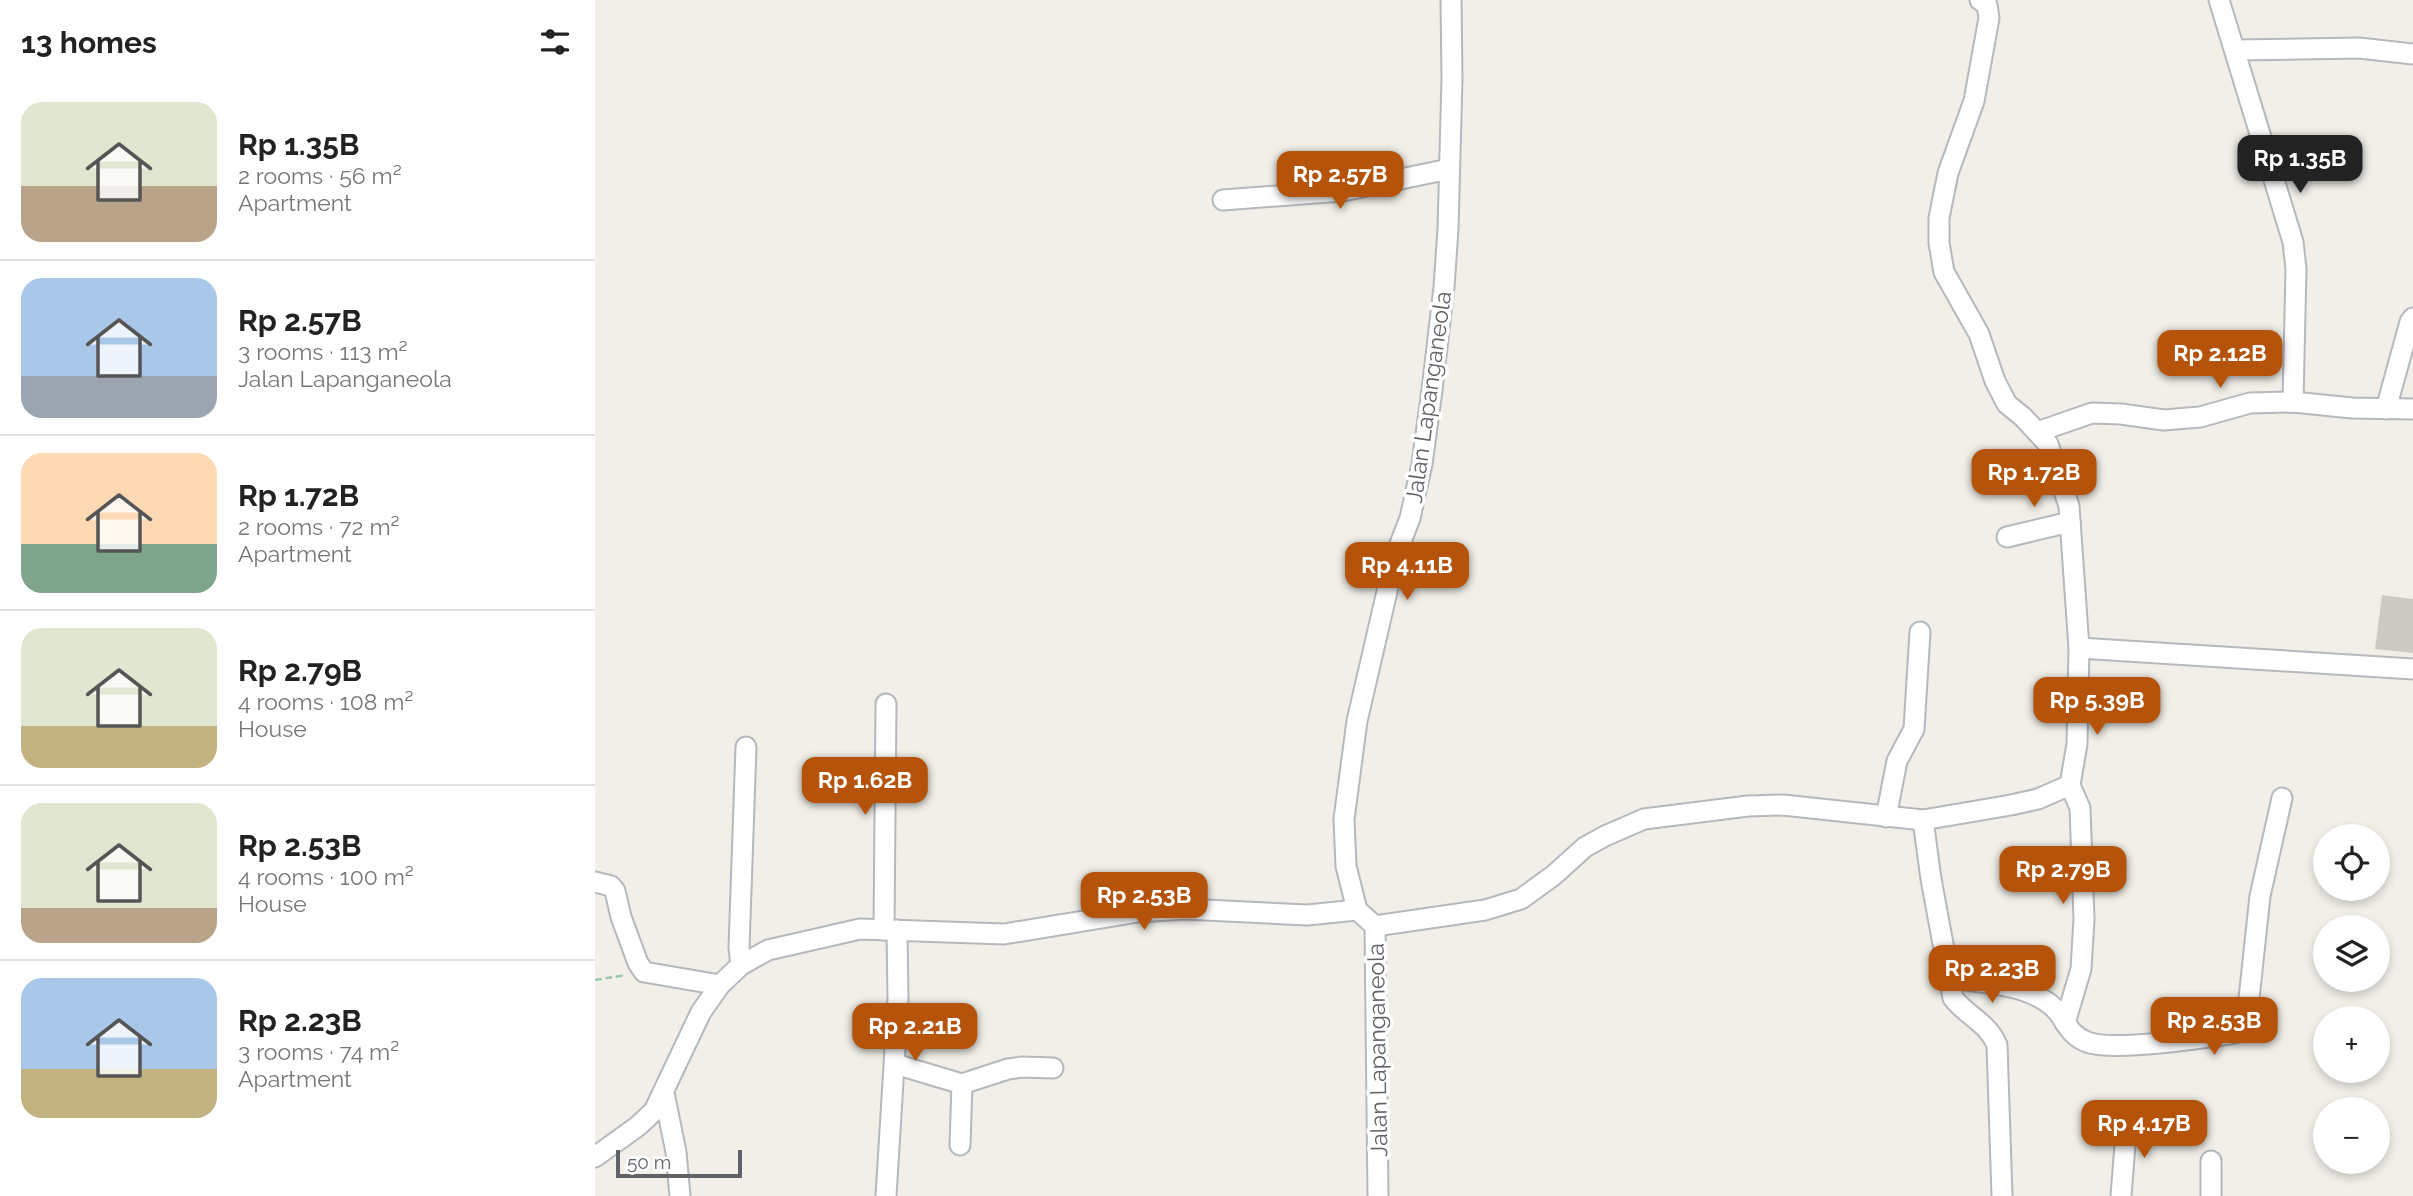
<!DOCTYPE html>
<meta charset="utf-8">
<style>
:root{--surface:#fff;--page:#f2f2f2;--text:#222;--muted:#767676;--line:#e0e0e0;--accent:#b45309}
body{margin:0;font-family:Raleway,sans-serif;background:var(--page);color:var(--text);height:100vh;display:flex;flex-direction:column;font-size:26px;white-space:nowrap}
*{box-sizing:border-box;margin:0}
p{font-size:23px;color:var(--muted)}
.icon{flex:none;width:38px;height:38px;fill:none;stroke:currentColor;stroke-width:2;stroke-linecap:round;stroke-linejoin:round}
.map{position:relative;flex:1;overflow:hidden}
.panel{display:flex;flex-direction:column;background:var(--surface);width:595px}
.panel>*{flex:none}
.buttons{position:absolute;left:1718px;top:824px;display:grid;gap:14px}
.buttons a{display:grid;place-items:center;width:77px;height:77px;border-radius:50%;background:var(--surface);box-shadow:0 4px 10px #0003;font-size:35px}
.scale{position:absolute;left:21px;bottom:18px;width:126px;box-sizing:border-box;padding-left:7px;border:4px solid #5f6368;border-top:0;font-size:19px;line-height:24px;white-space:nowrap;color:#5f6368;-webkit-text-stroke:5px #fff;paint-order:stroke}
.price{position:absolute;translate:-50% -60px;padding:0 16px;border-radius:14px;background:var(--accent);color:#fff;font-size:23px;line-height:46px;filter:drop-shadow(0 2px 4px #0008)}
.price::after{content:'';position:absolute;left:50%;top:42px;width:21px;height:16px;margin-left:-10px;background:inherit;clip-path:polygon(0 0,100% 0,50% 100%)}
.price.on{background:#222;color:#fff}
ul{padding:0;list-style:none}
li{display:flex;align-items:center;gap:21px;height:175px;padding:0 21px}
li+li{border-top:2px solid var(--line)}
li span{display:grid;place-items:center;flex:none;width:196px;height:140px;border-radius:21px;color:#555}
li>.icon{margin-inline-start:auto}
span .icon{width:84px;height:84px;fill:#fffc;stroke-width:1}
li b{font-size:30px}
h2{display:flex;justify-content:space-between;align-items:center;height:84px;padding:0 21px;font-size:30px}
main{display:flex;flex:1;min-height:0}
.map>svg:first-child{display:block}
.building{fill:#cccac5}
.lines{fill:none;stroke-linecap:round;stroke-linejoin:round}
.minor-casing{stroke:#b5b8bc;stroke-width:23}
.path{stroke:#9cc7a9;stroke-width:2.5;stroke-dasharray:7 3.5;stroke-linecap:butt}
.minor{stroke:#fff;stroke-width:19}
.labels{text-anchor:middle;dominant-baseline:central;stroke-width:7;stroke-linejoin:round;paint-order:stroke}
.street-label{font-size:23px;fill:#5f6368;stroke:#fff}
</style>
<main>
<section class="panel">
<h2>13 homes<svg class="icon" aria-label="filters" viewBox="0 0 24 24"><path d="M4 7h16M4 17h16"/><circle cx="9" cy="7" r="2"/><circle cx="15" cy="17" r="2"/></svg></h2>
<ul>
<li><span style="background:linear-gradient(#dfe7d0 60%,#b9a48a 0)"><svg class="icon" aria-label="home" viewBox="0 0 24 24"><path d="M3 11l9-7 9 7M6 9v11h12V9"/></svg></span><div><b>Rp 1.35B</b><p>2 rooms · 56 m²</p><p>Apartment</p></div></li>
<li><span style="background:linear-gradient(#a9c7e8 70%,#9aa5b1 0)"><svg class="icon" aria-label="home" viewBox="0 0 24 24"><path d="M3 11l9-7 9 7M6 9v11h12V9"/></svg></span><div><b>Rp 2.57B</b><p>3 rooms · 113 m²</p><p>Jalan Lapanganeola</p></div></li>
<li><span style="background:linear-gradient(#ffd9b3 65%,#7fa58c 0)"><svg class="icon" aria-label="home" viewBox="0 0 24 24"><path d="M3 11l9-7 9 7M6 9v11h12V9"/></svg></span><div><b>Rp 1.72B</b><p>2 rooms · 72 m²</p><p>Apartment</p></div></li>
<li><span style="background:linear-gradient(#dfe7d0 70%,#c2b280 0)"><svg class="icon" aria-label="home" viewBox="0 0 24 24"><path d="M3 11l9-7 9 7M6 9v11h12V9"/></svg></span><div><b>Rp 2.79B</b><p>4 rooms · 108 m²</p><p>House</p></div></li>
<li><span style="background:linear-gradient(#dfe7d0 75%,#b9a48a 0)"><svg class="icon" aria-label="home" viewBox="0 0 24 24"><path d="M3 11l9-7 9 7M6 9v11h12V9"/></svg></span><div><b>Rp 2.53B</b><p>4 rooms · 100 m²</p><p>House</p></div></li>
<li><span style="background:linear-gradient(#a9c7e8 65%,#c2b280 0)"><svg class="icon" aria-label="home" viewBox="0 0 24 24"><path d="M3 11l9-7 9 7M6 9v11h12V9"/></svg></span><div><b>Rp 2.23B</b><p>3 rooms · 74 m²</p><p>Apartment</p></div></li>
</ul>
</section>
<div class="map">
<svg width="1818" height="1196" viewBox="0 0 1818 1196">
<rect width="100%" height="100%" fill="#f1efe8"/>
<path class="building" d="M1787,595L1818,599V653L1780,649Z"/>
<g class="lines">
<defs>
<g id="minor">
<path d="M1624,0L1698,242L1701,269L1698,402"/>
<path d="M1640,50L1764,48L1818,54"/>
<path d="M628,200L748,191L854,169"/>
<path d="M1791,409L1815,322L1818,318"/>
<path d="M1442,432L1497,413L1526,414L1569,420L1605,417L1655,403L1698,402L1757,408L1818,409"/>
<path d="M1412,537L1475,522"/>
<path d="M1484,648L1818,669"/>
<path d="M1291,817L1302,761L1319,729L1325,632"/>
<path d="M1328,820L1336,879L1358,998C1371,1015 1393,1023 1402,1045L1407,1196"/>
<path d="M0,882L16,886L20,891L26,917L43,963L49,972L125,985"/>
<path d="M780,926L890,910L926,899L959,875L990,847L1010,836L1049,819L1153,806L1188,805L1328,820L1416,805L1443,799L1475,785L1482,744L1484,648L1474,506L1453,444L1428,417L1412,404L1400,381L1384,334L1349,272L1344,243V218L1353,173L1379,101L1394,18L1392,5L1385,0"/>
<path d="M289,930L291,704"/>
<path d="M146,965L144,948L151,747"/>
<path d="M1353,978C1387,983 1428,983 1456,1005C1471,1017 1471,1034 1492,1042C1517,1052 1611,1038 1641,1033L1646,1029L1652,1017L1665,896L1687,798"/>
<path d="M1470,1023L1486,969L1489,919L1485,808L1475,785"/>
<path d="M300,1064L367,1084L413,1069L427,1067L458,1068"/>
<path d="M69,1093L81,1152L85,1196"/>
<path d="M365,1145L367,1084"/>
<path d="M0,1157L43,1126L59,1111L106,1012L125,985L146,965L173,950L265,929L409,934L543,912L590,909L712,915L762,910"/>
<path d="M1616,1161V1196"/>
<path d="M291,1196L303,1000L302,930"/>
<path d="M783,1196L780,926L762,910L751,866L749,819L762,721L800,557L815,518L827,464L837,390L849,287L853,229L857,78L856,0"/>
<path d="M1526,1196L1532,1120"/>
</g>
</defs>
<use href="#minor" class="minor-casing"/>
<path class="path" d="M0,980L31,975"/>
<use href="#minor" class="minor"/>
</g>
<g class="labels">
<g class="street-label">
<text transform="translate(833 397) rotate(-82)">Jalan Lapanganeola</text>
<text transform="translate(782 1050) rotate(-91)">Jalan Lapanganeola</text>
</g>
</g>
</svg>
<div class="buttons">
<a><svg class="icon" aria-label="locate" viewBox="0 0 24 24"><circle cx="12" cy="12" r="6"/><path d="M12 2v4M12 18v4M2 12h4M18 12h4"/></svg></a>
<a><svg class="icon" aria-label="layers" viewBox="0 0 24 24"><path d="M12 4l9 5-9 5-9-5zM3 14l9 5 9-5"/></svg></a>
<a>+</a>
<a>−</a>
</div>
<div class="scale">50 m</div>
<b class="price on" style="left:1705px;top:195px">Rp 1.35B</b>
<b class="price" style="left:745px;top:211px">Rp 2.57B</b>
<b class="price" style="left:1625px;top:390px">Rp 2.12B</b>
<b class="price" style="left:1439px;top:509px">Rp 1.72B</b>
<b class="price" style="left:812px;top:602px">Rp 4.11B</b>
<b class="price" style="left:1502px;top:737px">Rp 5.39B</b>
<b class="price" style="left:270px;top:817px">Rp 1.62B</b>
<b class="price" style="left:1468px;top:906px">Rp 2.79B</b>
<b class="price" style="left:549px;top:932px">Rp 2.53B</b>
<b class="price" style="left:1397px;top:1005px">Rp 2.23B</b>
<b class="price" style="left:1619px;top:1057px">Rp 2.53B</b>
<b class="price" style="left:320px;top:1063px">Rp 2.21B</b>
<b class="price" style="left:1549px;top:1160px">Rp 4.17B</b>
</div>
</main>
